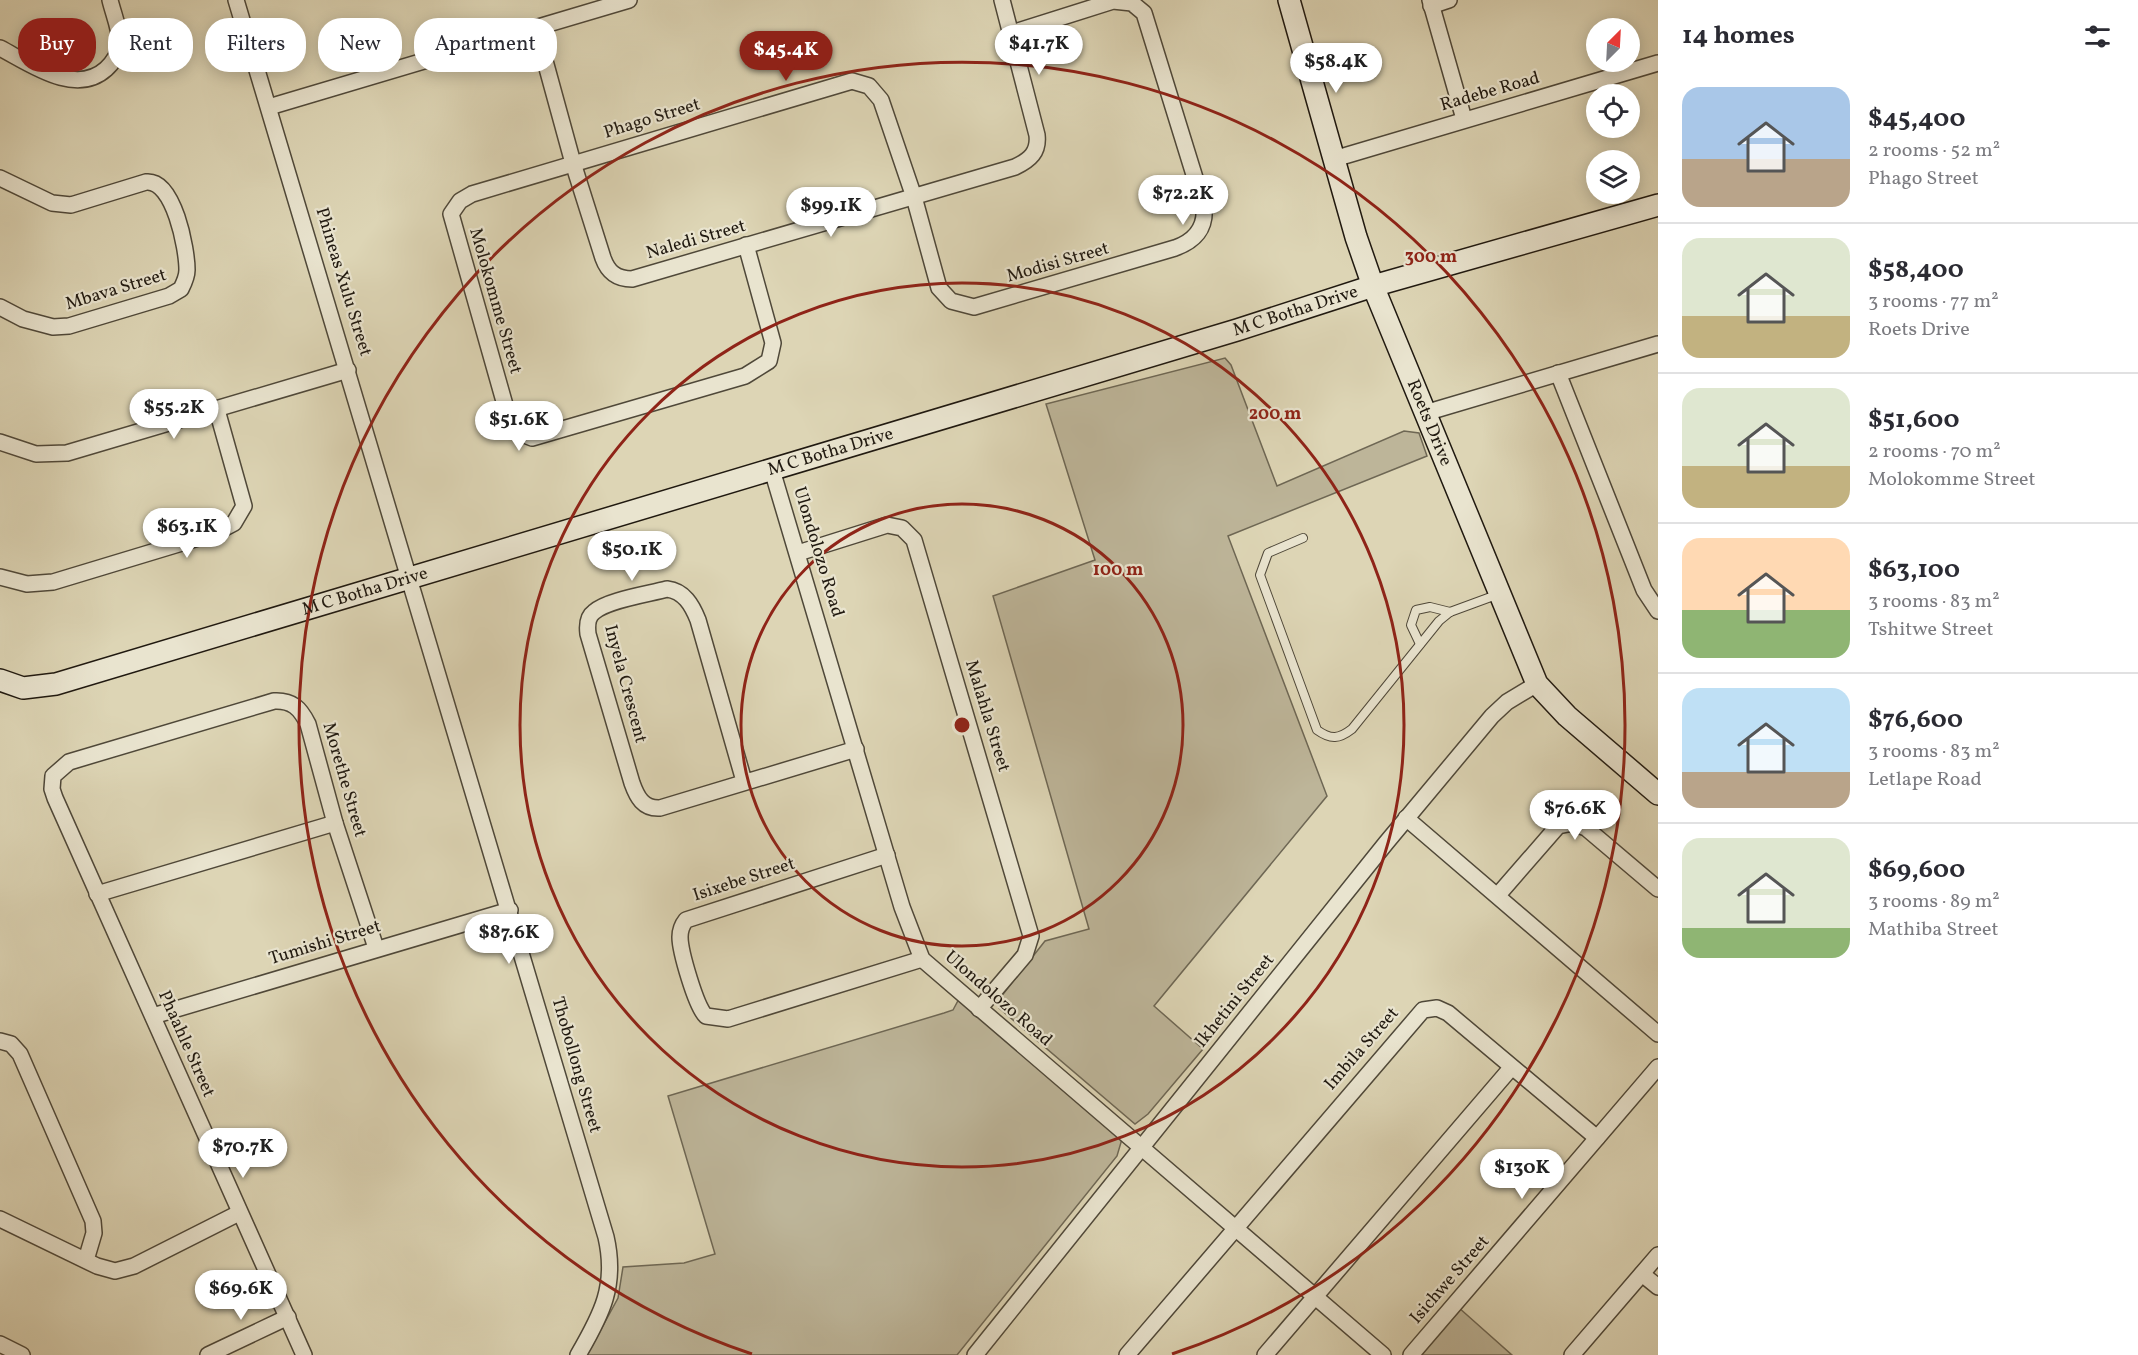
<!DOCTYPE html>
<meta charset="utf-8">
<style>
:root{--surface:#fff;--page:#f2f2f3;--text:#2b2b33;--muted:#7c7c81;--line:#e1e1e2;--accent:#8f2418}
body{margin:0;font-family:Vollkorn,serif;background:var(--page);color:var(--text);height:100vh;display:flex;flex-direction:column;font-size:22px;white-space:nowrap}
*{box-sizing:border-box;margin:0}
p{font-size:20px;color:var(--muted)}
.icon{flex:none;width:33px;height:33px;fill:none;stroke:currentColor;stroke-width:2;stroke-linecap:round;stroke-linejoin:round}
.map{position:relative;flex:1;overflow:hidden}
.side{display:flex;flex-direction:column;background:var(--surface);width:480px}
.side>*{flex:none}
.guide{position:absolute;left:18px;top:18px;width:570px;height:54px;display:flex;gap:12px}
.needle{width:39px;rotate:24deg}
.tools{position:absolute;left:1586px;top:18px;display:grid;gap:12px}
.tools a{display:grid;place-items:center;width:54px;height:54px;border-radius:50%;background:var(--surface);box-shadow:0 3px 15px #0003;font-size:30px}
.price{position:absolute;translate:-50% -51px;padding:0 14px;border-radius:21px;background:#fff;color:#222;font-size:20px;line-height:39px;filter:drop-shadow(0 2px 3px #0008)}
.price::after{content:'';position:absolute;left:50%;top:36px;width:18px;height:14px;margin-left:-9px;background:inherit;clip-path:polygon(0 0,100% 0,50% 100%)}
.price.selected{background:var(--accent);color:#fff}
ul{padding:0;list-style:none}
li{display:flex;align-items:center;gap:18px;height:150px;padding:0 24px}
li+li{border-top:2px solid var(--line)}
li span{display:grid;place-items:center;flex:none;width:168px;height:120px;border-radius:18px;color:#555}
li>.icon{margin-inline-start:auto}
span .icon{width:72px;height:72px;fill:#fffc;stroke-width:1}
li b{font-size:26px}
h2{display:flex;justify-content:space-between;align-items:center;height:72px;padding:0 24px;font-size:26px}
.chip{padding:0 21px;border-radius:24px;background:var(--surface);box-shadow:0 3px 15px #0003;font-size:21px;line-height:54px}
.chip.selected{background:var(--accent);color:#fff}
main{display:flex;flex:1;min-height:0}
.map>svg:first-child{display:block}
.green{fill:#bdb599;stroke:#6e6754;stroke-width:1.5}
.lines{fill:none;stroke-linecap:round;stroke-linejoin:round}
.lane-casing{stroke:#4f4839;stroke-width:10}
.street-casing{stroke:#4f4839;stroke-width:18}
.secondary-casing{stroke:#201910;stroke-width:24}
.lane{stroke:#e9e4cf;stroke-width:8}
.street{stroke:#e9e4cf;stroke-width:15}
.secondary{stroke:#e9e4cf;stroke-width:21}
.ring{fill:none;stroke:#8f2418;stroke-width:3}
.labels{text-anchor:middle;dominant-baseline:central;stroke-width:4.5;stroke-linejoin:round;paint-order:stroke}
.street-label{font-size:18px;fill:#201910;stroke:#e9e4cf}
.centre{fill:#8f2418;stroke:#e9e4cf;stroke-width:3}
.ring-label{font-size:18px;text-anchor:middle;font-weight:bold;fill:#8f2418;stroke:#e9e4cf;stroke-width:4.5;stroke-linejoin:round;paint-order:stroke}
</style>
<main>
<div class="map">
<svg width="1658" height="1355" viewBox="0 0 1658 1355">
<rect width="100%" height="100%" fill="#ddd5b5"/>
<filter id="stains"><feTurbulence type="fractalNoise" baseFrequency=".00333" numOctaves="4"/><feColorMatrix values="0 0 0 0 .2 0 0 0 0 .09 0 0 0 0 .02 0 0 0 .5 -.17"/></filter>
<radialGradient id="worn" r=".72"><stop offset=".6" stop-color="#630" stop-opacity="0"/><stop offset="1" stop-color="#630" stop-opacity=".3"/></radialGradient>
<g class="green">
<path d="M1225,358L1231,365L1277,486L1404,431L1419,433L1427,456L1228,536L1327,796L1154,1006L1203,1049L1148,1114L1135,1124L999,1008L1000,998L1045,941L1089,929L993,596L1095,560L1046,404Z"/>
<path d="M960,997L1122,1139L1117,1156L957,1355H587L618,1298L623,1267L684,1263L715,1254L668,1096L944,1013L953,1010Z"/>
<path d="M1458,1307L1512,1355H1418Z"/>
</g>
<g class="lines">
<defs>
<g id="lane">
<path d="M1303,538L1268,553L1260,575L1317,730C1331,740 1339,739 1352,729L1439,621L1450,612L1499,594"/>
<path d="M1420,644L1411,625L1416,610L1430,607L1450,612"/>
</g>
<g id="street">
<path d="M236,0L606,1237C617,1285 602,1314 578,1355"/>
<path d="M1430,0L1464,119"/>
<path d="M1431,6L1449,0"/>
<path d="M536,28L573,163L603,258C608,272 616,279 632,279L1015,167C1030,160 1039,152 1037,135L1002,0"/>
<path d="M0,48C29,63 75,97 106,69C112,64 119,53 120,45C121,32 113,13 110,0"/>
<path d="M269,107L629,0"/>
<path d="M1334,159L1658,63"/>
<path d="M0,178L52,203L71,205L146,182C174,179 187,249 187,270C187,277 184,283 181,289L169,296L69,326L53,327L23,319L0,307"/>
<path d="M746,245L773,343L769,361L745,376L532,438L517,432L509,419L451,214L460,201L472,194L852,81L869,86L881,100L914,197L939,288L951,301L974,307L1175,248C1195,241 1206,228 1204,207L1144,13L1132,3L1113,1L1012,33"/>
<path d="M1558,373L1644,590L1658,611"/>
<path d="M1425,413L1658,344"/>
<path d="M0,442L36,454L67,453L348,370"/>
<path d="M772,470L902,907L922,959L1383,1355"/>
<path d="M798,553L887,525L902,528L914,540L1031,936L1025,955L979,1009"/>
<path d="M0,577L27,584L53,582L215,533L234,523L244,506L217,410"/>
<path d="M744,781L698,620C692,605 684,591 667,589C649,594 607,600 594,612C587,617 587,626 588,634L632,783C637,797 643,809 660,808L856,749"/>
<path d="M1406,818L1658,1034"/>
<path d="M887,855L686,920C682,925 680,931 680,937C680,951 696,1007 706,1016L728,1019L922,959"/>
<path d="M97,894L335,823"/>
<path d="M1498,895L1558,826L1573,823L1586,828L1658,889"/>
<path d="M153,1016L510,910"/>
<path d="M0,1041L11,1044L20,1054L93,1221L94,1233L86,1260"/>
<path d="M0,1219L97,1266L115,1271L134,1266L239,1213"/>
<path d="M1642,1274L1658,1287"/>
<path d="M0,1344L22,1355"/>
<path d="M208,1355L288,1317"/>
<path d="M304,1355L55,798L52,789L53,776L69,762L274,701C292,700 300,708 308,724L335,823L376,948"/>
<path d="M975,1355L1386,843L1492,716L1507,702L1537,684"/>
<path d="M1127,1355L1423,1010L1437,1008L1448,1013L1597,1138"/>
<path d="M1265,1355L1511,1068"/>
<path d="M1411,1355L1658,1067"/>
<path d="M1572,1355L1658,1255"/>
</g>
<g id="secondary">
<path id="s1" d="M1289,0L1356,237L1373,286L1537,684L1567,716L1658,794"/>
<path id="s2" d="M0,680L23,688L56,684L1237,330L1373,286L1658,205"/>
</g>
</defs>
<use href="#lane" class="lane-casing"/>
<use href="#street" class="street-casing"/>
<use href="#secondary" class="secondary-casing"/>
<use href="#lane" class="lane"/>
<use href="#street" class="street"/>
<use href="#secondary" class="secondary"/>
</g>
<g class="ring">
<circle cx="962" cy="725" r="221"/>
<circle cx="962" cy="725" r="442"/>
<path d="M752 1354A663 663 0 1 1 1172 1354"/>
</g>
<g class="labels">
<g class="street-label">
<text transform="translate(1490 92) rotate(-16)">Radebe Road</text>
<text transform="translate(652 119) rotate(-17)">Phago Street</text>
<text transform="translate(696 240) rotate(-16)">Naledi Street</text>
<text transform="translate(1058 263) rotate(-16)">Modisi Street</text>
<text transform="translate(343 282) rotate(73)">Phineas Xulu Street</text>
<text transform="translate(116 290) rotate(-17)">Mbava Street</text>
<text transform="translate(495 301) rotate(74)">Molokomme Street</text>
<text stroke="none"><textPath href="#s2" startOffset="1352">M C Botha Drive</textPath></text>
<text stroke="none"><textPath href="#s1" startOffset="446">Roets Drive</textPath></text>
<text stroke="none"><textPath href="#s2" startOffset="866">M C Botha Drive</textPath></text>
<text transform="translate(818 552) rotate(73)">Ulondolozo Road</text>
<text stroke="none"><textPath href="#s2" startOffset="380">M C Botha Drive</textPath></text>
<text transform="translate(625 684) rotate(75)">Inyela Crescent</text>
<text transform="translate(987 716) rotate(73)">Malahla Street</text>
<text transform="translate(344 780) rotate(74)">Morethe Street</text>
<text transform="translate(744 880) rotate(-18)">Isixebe Street</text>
<text transform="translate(325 943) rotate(-17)">Tumishi Street</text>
<text transform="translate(998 999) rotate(41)">Ulondolozo Road</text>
<text transform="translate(1235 1001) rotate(-51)">Ikhetini Street</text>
<text transform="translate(186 1044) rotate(66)">Phaahle Street</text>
<text transform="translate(1362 1049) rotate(-49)">Imbila Street</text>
<text transform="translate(576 1065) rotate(74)">Thobollong Street</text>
<text transform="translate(1450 1280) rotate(-49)">Isichwe Street</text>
</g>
</g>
<circle cx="962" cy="725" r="9" class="centre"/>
<g class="ring-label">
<text x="1431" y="262">300 m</text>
<text x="1275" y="419">200 m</text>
<text x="1118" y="575">100 m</text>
</g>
<rect width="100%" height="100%" filter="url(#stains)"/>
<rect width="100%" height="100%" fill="url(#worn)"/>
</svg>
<div class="tools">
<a><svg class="needle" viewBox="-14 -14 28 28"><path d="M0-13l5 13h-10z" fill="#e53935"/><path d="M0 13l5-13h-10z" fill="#7c7c81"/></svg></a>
<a><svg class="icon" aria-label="locate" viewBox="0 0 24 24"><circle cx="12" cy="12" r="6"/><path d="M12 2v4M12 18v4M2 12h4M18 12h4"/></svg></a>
<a><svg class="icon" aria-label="layers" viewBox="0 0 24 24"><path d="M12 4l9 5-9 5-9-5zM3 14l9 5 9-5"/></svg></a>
</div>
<b class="price" style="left:1039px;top:76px">$41.7K</b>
<b class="price selected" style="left:786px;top:82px">$45.4K</b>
<b class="price" style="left:1336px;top:94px">$58.4K</b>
<b class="price" style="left:1183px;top:226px">$72.2K</b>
<b class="price" style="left:831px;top:238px">$99.1K</b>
<b class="price" style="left:174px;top:440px">$55.2K</b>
<b class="price" style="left:519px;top:452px">$51.6K</b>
<b class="price" style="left:187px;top:559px">$63.1K</b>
<b class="price" style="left:632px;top:582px">$50.1K</b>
<b class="price" style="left:1575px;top:841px">$76.6K</b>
<b class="price" style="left:509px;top:965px">$87.6K</b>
<b class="price" style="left:243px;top:1179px">$70.7K</b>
<b class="price" style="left:1522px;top:1200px">$130K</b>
<b class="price" style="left:241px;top:1321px">$69.6K</b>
<div class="guide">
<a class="chip selected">Buy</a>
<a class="chip">Rent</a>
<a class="chip">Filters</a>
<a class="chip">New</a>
<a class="chip">Apartment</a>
</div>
</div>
<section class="side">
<h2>14 homes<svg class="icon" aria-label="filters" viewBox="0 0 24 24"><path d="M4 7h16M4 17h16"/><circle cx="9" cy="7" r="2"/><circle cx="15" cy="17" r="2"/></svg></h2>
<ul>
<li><span style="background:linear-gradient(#a9c7e8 60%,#b9a48a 0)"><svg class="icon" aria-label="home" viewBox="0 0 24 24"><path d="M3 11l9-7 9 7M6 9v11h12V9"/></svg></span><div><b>$45,400</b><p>2 rooms · 52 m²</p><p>Phago Street</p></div></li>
<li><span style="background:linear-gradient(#dfe7d0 65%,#c2b280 0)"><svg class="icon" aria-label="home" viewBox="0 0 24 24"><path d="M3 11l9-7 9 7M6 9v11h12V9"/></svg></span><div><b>$58,400</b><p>3 rooms · 77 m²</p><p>Roets Drive</p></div></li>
<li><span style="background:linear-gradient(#dfe7d0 65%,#c2b280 0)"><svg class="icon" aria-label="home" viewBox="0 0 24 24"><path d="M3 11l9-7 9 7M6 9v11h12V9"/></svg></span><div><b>$51,600</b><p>2 rooms · 70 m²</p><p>Molokomme Street</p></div></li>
<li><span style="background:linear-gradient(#ffd9b3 60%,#8fb573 0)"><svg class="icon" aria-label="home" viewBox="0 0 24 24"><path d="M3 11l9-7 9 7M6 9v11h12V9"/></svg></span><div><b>$63,100</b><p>3 rooms · 83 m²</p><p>Tshitwe Street</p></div></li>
<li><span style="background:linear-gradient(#bfe0f5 70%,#b9a48a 0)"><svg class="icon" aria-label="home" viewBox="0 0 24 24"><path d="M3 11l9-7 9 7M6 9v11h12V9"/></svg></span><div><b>$76,600</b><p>3 rooms · 83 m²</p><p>Letlape Road</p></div></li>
<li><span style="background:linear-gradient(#dfe7d0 75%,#8fb573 0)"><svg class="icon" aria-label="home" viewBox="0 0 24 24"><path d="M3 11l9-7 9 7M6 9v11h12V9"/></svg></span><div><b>$69,600</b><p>3 rooms · 89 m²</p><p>Mathiba Street</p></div></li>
</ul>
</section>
</main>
